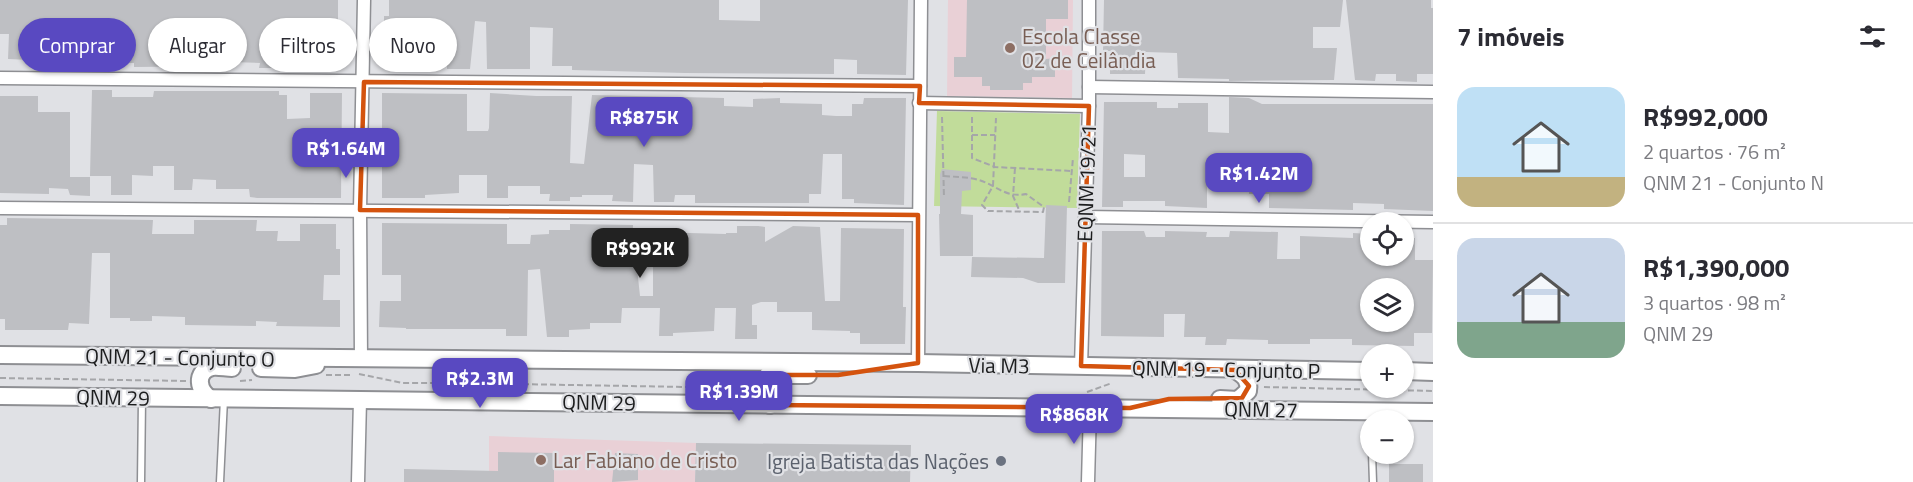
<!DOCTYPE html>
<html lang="pt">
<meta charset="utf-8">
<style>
:root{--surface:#fff;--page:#f2f2f3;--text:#2b2b33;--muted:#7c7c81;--line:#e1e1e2;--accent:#5949c1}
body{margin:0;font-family:"Titillium Web",sans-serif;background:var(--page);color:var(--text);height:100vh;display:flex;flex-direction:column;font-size:22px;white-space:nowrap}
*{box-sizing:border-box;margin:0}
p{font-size:20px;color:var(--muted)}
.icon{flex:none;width:33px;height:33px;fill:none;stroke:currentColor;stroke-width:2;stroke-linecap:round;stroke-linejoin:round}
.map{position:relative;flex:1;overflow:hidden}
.drawer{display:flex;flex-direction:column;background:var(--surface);width:480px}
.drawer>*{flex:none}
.banner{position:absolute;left:18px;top:18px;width:570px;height:54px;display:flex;gap:12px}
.fabs{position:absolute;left:1360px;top:212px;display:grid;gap:12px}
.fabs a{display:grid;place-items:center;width:54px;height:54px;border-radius:50%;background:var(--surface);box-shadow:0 2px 4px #0004;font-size:30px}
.price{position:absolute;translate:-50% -51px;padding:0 14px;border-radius:12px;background:var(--accent);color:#fff;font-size:20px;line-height:39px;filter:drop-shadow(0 2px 3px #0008)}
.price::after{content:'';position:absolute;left:50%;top:36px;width:18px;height:14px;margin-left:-9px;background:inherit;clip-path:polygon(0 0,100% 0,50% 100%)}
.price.selected{background:#222;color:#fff}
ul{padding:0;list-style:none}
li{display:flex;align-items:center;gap:18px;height:150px;padding:0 24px}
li+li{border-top:2px solid var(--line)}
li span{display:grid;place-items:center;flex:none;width:168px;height:120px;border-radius:18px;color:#555}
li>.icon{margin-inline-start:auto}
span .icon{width:72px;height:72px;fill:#fffc;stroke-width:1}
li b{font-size:26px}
h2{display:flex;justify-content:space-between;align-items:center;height:72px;padding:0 24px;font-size:26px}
.pill{padding:0 21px;border-radius:27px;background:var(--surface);box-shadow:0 2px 4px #0004;font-size:21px;line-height:54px}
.pill.selected{background:var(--accent);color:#fff}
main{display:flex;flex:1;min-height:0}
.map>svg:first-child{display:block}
.education{fill:#e9d0d6}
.green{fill:#c1dc9a}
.building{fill:#bebfc3;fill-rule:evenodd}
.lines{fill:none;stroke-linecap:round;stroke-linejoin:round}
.lane-casing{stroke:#8e8f93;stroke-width:9}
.street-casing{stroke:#8e8f93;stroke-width:15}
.secondary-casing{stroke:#8e8f93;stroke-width:20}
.path{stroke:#a5a6a9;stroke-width:2;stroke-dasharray:6 3;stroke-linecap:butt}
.lane{stroke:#fff;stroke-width:6}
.street{stroke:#fff;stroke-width:12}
.secondary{stroke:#fff;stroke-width:16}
.marked{fill:none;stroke:#d4530e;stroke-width:4.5;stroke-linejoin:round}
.education-dot{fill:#8d6e63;stroke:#e0e1e5;stroke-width:2}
.worship-dot{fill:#6b7280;stroke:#e0e1e5;stroke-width:2}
.labels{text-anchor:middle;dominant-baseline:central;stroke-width:4.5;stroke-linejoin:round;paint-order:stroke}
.education-label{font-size:21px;fill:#785e54;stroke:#e0e1e5;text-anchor:start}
.street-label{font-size:21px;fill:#1c1d1e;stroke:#e0e1e5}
.worship-label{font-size:21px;fill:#5b616d;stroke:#e0e1e5;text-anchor:end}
</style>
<main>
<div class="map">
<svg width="1433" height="482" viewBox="0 0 1433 482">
<rect width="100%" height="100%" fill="#e0e1e5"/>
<g class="education">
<path d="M948,0H1073L1072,98L947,96Z"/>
<path d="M489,436L696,443L695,482H489Z"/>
</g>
<path class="green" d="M937,111L1080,114L1077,208L934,206Z"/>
<g class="building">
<path d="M0,0H338V40L343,42V55L336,54L337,68H259L260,63L230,62V66L134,67V63H124V59H92V39H71V65L29,66L30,60L8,59L9,34H0Z"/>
<path d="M389,0H719V20L760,21V0H908L906,75L857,74V60L834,59V74L685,73L572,70V66H552L553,28L530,27V69H487L486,22L475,21L470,69H447V65H423V67L401,66V68L384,69V16H389Z"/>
<path d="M967,0H1068V19H1046V59L1055,58V77H1032V83H1023V90H990V86H982V77H954V57H966Z"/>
<path d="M1104,0H1343L1340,27H1313V48H1337L1334,80L1229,81V79L1178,78L1177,53L1146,52L1145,74H1110V51H1103Z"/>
<path d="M1346,0H1431V8H1433V74H1417V82L1396,81V74H1376L1375,81L1355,80Z"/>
<path d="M92,90H112V97H153L154,91H279V95H287V119L310,118V93H342L341,198H257L250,197L249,189H216V180L193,179L192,190H174V166H153V176L132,175V195H111V176H90Z"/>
<path d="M382,93L467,94V131H488L489,128L490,93L536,96H572L570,163L584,164L592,95L724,98V106L753,107V99L780,98V103L822,104V115L836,116H852V104H863L864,98H906L904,205L854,203V199H842V154H823L821,194H809V203H695V195H675L674,202H654L653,165L634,164L633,202L612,201L613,195H582V197H570V201H549L550,194H540V186H508V198H487V175H459V193L425,195V198H382Z"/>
<path d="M0,96H38V112H70V177H90V196L70,195L68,189L49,188V194L0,193Z"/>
<path d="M1229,97L1249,98L1262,104H1433V211L1384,209V204L1353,203V210L1269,208V194H1249V182L1207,181V208L1165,206V201H1123V207H1102L1104,102H1157V108H1178V103H1208V132L1229,133ZM1124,154L1145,155V177H1124Z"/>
<path d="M942,169L971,172V190L962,191L961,214L973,215V256H940L939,214H940V174Z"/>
<path d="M1046,205L1067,206L1065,283H1038L1023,278L971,277L972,257L1044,258Z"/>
<path d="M7,218L153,220L152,234H194V220H257L256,231H278L277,241H300V224H336V249H340V275H324L323,300H340V327L276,326L277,322L256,321V326L185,325V317L152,316V321H130V318H110V253H92L89,324L69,323L68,330H5V319H0V225H7Z"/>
<path d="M382,223L507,224V244H530L531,235L549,234V230H570V224L633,225L632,259H636L640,296H653V232L726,234V233H737V226H758L765,227V242L793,226L820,227L825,301H840L841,228L904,229L903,307H906L905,344H860V333H850V331L812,330V312H777V302H761L752,305V325H757V339H735L736,308H715L714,331L673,333V336H659L660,308H622L621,323H590V329L569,330V337H547L540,269L528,270L527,336H506V329H406V328L379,327L380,301H401V275H382Z"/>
<path d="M1102,231H1144L1146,237H1165V231L1207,232L1206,237H1229L1230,231L1278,232L1277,259H1300V236L1353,238V233L1371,234V255H1404V238H1415V260H1433L1432,333H1414V346L1352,345V339H1310V344H1268V340L1227,339L1226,345H1205L1206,337H1184L1185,314H1164V337L1101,336ZM1371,288H1404V321H1371Z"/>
<path d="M696,443L911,445L910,482H695Z"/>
<path d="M498,452L554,453V482H404V469L498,471Z"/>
<path d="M615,453L638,454V480L612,482Z"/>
<rect x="1389" y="464" width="34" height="18"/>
</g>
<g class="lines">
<defs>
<g id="lane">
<path d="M1372,453L1373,482"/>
<path d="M141,482L142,399"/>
<path d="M220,482L224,399"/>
</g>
<g id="street">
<path d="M0,78L920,86"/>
<path d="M1089,87L1433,92"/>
<path d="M919,103L1089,106"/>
<path d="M0,208L918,215"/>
<path d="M1085,217L1433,222"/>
<path d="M361,358L360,210L364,0"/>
<path d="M918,363L921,0"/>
<path d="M1081,366L1089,106V0"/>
<path d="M358,482L360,400"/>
<path d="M1088,482L1090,409"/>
</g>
<g id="secondary">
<path d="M0,355L918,363L1371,371"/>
<path d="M261,368L295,369L316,365"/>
<path d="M1404,371L1433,372"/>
<path d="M469,392C494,392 512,382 486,361"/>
<path d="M0,396L1433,412"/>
<path d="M211,399C198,391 194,372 212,367C218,366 226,368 232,368"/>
<path d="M1220,399L1238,400L1248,391C1250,380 1244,375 1235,370"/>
<path d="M770,405C757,397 758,386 768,375H808"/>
</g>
</defs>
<use href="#lane" class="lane-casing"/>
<use href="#street" class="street-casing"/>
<use href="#secondary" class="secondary-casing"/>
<g class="path">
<path d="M942,117L944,198"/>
<path d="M972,117V158L995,167L1072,171"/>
<path d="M972,135H995"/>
<path d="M1015,168L1013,196L1020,212"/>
<path d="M944,176C956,177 969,177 979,180C998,186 1005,198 1026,194L1044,207L1043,212L988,211L982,205L993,186L996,118"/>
<path d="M1069,202L1073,158"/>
<path d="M359,374L403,383H457"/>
<path d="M326,375H350"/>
<path d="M0,378L186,381"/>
<path d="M240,381L252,380"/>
<path d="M514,384L745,388"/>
<path d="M1264,387L1433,391"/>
<path d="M1087,392L1112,383"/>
</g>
<use href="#lane" class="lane"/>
<use href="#street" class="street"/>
<use href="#secondary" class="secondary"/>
</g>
<path class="marked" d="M364,82L920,86L919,103L1089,106L1081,366L1235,370L1249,386L1242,398L1169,399L1130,408L770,405L760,394L768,375H838L918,363V215L360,210Z"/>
<g class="education-dot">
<circle cx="1010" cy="48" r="6"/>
<circle cx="541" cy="460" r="6"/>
</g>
<circle class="worship-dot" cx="1001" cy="461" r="6"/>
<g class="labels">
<g class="education-label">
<text x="1022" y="36">Escola Classe<tspan x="1022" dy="24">02 de Ceilândia</tspan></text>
<text x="553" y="460">Lar Fabiano de Cristo</text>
</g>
<g class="street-label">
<text transform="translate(1086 183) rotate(-88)">EQNM 19/21</text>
<text transform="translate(180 357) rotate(1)">QNM 21 - Conjunto O</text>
<text transform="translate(999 365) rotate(1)">Via M3</text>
<text transform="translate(1226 369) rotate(1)">QNM 19 - Conjunto P</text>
<text transform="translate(113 397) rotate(1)">QNM 29</text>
<text transform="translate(599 402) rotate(1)">QNM 29</text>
<text transform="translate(1261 409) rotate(1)">QNM 27</text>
</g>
<g class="worship-label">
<text x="989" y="461">Igreja Batista das Nações</text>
</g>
</g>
</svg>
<div class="fabs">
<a><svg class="icon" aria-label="locate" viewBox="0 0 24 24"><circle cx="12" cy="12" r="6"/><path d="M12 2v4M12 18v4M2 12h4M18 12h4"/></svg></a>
<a><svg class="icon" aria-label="layers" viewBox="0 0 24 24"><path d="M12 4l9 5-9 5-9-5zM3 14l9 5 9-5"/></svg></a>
<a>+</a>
<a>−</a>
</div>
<b class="price" style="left:644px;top:148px">R$875K</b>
<b class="price" style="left:346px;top:179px">R$1.64M</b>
<b class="price" style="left:1259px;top:204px">R$1.42M</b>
<b class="price selected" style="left:640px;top:279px">R$992K</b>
<b class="price" style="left:480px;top:409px">R$2.3M</b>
<b class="price" style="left:739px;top:422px">R$1.39M</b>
<b class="price" style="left:1074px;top:445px">R$868K</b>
<div class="banner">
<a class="pill selected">Comprar</a>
<a class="pill">Alugar</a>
<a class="pill">Filtros</a>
<a class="pill">Novo</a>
</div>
</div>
<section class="drawer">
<h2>7 imóveis<svg class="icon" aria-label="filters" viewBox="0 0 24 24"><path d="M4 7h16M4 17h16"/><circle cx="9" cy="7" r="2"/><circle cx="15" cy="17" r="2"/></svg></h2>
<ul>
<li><span style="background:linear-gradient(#bfe0f5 75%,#c2b280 0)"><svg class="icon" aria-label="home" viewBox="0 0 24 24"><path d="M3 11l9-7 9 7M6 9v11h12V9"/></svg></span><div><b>R$992,000</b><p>2 quartos · 76 m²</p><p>QNM 21 - Conjunto N</p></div></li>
<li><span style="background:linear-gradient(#c9d6e8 70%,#7fa58c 0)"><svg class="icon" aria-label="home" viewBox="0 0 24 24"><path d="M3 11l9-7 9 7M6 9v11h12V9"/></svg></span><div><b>R$1,390,000</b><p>3 quartos · 98 m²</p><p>QNM 29</p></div></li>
</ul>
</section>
</main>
